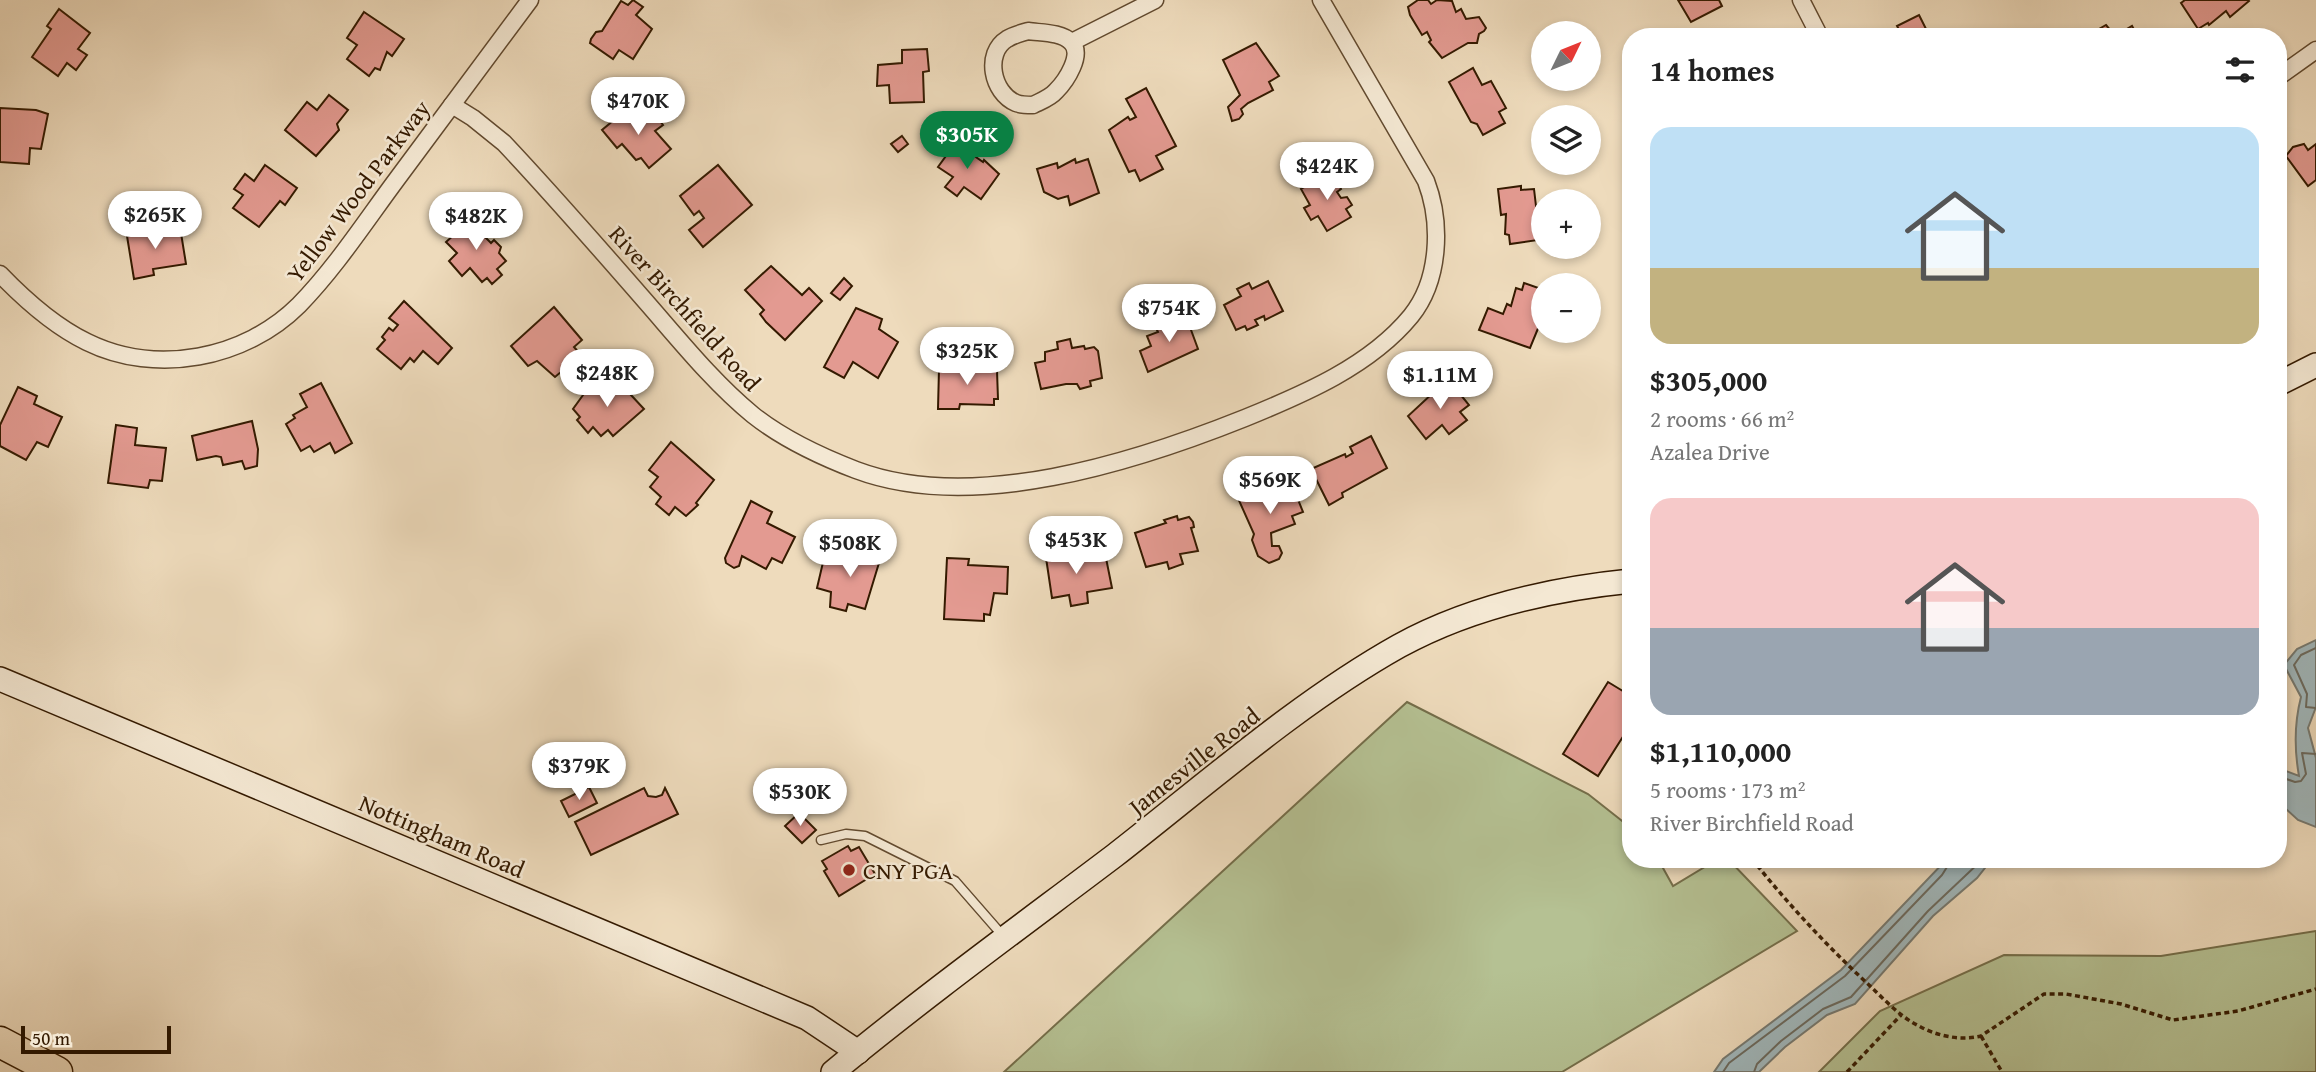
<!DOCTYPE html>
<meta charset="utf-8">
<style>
:root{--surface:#fff;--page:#f6f6f6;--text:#222;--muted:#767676;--accent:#0b8043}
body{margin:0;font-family:"Gentium Book Plus",serif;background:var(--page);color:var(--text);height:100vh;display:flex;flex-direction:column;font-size:26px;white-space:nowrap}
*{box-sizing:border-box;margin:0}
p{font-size:23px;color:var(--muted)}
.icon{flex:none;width:38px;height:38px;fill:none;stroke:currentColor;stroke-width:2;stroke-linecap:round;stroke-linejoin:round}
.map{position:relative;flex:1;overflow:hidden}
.panel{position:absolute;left:1622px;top:28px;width:665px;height:840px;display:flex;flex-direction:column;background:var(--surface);border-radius:28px;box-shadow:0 4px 10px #0003}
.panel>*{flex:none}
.needle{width:46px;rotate:47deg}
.buttons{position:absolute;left:1531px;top:21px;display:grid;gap:14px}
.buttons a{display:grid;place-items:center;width:70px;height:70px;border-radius:50%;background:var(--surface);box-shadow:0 4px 10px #0003;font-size:35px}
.scale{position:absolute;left:21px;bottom:18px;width:150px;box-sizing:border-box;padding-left:7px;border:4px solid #341a00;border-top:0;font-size:19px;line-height:24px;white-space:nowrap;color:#341a00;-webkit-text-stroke:5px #f4e8d3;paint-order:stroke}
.price{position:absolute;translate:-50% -60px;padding:0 16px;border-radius:24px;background:#fff;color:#222;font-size:23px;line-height:46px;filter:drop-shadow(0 2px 4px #0008)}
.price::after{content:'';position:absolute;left:50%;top:42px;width:21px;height:16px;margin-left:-10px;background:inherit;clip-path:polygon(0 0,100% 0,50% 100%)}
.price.active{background:var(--accent);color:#fff}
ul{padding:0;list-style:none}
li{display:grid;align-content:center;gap:14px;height:371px;padding:0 28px}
li span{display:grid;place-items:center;height:217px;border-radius:21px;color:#555}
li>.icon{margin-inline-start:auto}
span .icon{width:126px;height:126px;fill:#fffc;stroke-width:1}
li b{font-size:30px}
h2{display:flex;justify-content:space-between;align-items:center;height:84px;padding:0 28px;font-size:30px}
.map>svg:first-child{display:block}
.green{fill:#b5c193;stroke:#746e4a;stroke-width:2}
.water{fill:#a0b8bd;stroke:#757971;stroke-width:2}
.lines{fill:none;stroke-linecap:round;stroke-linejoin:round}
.shore{stroke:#6a695e;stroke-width:2}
.building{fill:#e39a91;stroke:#341a00;stroke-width:2}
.lane-casing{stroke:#624a2f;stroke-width:11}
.street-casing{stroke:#624a2f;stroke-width:19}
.secondary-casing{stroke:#341a00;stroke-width:26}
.highway-casing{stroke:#341a00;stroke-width:33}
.path{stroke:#341a00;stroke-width:3.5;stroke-dasharray:5 3.5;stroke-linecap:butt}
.lane{stroke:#f4e8d3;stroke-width:8}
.street{stroke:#f4e8d3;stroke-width:16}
.secondary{stroke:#f4e8d3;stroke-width:23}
.highway{stroke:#eedbbc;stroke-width:30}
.poi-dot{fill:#8f2418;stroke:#f4e8d3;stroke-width:2.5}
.labels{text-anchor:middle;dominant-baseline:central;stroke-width:5;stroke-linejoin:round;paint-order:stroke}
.street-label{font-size:24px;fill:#341a00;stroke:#f4e8d3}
.poi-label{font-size:24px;fill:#341a00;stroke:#f4e8d3;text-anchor:start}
</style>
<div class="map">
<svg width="2316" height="1072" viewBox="0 0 2316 1072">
<rect width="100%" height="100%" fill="#eedbbc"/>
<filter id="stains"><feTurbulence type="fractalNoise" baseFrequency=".00286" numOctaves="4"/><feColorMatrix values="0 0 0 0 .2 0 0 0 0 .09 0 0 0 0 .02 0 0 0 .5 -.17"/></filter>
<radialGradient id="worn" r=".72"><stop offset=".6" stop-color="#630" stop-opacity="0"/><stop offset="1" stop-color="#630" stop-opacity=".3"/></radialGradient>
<g class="green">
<path d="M1407,702L1588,794L1631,828V859H1658L1673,886L1718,859H1728L1797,931L1562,1072H1004Z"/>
<path d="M2316,931V1072H1819L1880,1011L2004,955L2161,956Z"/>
</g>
<g class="water">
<path d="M2316,640V707L2308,728L2316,758V827L2298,820L2286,809H2279L2278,768L2299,776C2294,748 2294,724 2301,697L2284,665L2297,649Z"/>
<path d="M1947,859H1992L1977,878L1933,916L1855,1004L1827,1015L1785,1047L1759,1072H1714L1723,1059L1841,970Z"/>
</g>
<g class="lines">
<g class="shore">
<path d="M2316,648L2301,655L2294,665L2307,694L2306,707L2316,708"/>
<path d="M2278,776L2295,782L2301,781L2306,774L2302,753L2316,754"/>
<path d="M1723,1072L1729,1063L1845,976L1942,875L1952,859"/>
<path d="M1754,1072L1757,1064L1781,1041L1823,1009L1851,997L1928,911L1983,859"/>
</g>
</g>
<g class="building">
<path d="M633,0L643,7L636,15L652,29L633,59L619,50L613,59L590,43L591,39L596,32L602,31L621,1L628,5Z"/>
<path d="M1418,0H1428L1431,4L1437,0L1452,1L1456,12L1461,9L1466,19L1479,17L1486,28L1484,31L1479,34L1477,43H1468L1442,58L1429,42L1431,40L1427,32L1422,35L1410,15L1408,7Z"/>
<path d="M1678,0H1719L1722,6L1691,22Z"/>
<path d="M2185,0H2248L2249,1L2230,17L2226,11L2209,25L2208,23L2198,29L2181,3Z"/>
<path d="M59,9L90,33L78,49L87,55L76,70L67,63L58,76L32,57L51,29L47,26Z"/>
<path d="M364,12L404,39L392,56L387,52L380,70L375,68L369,76L347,59L357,45L347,38Z"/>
<path d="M1919,15L1928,33L1934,30L1937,36L1948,30L1951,37H1903L1897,26Z"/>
<path d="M2106,25L2115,36L2132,26L2138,37H2085Z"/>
<path d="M1256,43L1279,76L1269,82L1273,90L1248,103L1241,109L1243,114L1239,119L1232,121L1228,107L1240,95L1223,60Z"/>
<path d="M927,49L929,71L923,72L924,102L890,103L889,85L877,86L878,65L902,63V50Z"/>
<path d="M1473,68L1482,85L1491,81L1506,108L1499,112L1505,123L1483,135L1477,124L1471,122L1449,82Z"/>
<path d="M1146,88L1176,146L1156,156L1163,169L1140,181L1135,170L1129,172L1109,130L1128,117L1130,120L1136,117L1126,99Z"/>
<path d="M329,95L348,110L337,124L339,130L316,156L285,130L307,102L317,110Z"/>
<path d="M0,108L36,110L48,114L41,149L30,148L29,164L0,162Z"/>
<path d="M636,108L646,120L654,113L663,125L655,131L671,149L649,168L641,158L636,160L622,144L617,148L602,130L620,115L623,118Z"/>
<path d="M902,136L908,144L898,152L891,144Z"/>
<path d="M959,138L976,151L973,155L983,162L984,160L999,174L981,199L964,187L957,196L945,187L953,177L938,167Z"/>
<path d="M2304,144L2308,150L2316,144V180L2308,186L2286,156L2293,147Z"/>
<path d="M1075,159L1076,163L1088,159L1099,193L1070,205L1068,196L1058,199L1044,192L1037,169L1057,163L1058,168Z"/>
<path d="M265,165L297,188L285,205L280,201L259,227L233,208L243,195L234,189L245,174L254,181Z"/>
<path d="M718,165L752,205L703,247L689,230L704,218L699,211L694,215L680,196Z"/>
<path d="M1331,172L1341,189L1337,192L1341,198L1347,197L1352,205L1346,209L1351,217L1327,231L1318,216L1311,220L1304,208L1310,205L1301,189Z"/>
<path d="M1521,186V190L1534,189L1536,206L1544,205V225L1536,226L1538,240L1510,244L1509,235L1505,234L1506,214L1501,215L1498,189Z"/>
<path d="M475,216L488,231L484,236L491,243L494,240L501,247L499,253L506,261L497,269L502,275L492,284L487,278L482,282L470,268L462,276L449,261L457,253L446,242Z"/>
<path d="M165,223L167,234L181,233L186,264L153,269L154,275L134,279L127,236L148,233L147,226Z"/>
<path d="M771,266L802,295L809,288L822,301L785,340L766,322L760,314L764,310L745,290Z"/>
<path d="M844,278L852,286L840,300L831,293Z"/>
<path d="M1268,281L1283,311L1265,320L1264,316L1255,320L1258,325L1247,330L1245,326L1236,330L1224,305L1241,296L1237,289L1249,283L1252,289Z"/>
<path d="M1524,283L1544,290V327L1539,326L1530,348L1479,330L1488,308L1503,314L1507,304L1511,306L1516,288L1522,290Z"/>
<path d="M404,301L452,348L438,364L423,351L414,362L410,358L401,369L377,349L385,340L382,337L389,328L393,331L398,325L389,318Z"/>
<path d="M554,307L582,340L574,347L581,355L555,377L537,361L528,366L511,346Z"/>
<path d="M856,308L882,319L879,329L898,342L878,378L853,362L844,378L824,367Z"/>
<path d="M1187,319L1198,349L1148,372L1140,351L1151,346L1147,336L1158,332L1155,326L1168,321L1170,325Z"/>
<path d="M1070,339L1072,348L1084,346L1085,349L1094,347L1098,351L1102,378L1090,381L1091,386L1080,389L1077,384H1066L1041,389L1035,363L1045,361V352L1058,349L1057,342Z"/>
<path d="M958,361H971V370L997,371L998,399H994V405L960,404L959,409H938L939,369H958Z"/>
<path d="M1448,379L1469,405L1460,412L1467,420L1449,434L1442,425L1426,439L1408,416Z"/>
<path d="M617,380L644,409L613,436L608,430L601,436L593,427L588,433L577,420L580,417L573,409L586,391L588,393L602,381L609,387Z"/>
<path d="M321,383L352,443L335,453L330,443L314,452L310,446L301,451L286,424L295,418L293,415L307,407L300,394Z"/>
<path d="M18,387L37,396L34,404L62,417L48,447L37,442L26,460L0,446V425Z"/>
<path d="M252,421L258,449L257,466L245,469L242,461L223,465L221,457L216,456L197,460L192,436Z"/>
<path d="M116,425L137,428L135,445L166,448L162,481L150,480L148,488L108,483Z"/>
<path d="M1371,436L1387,468L1342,493L1343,497L1329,505L1311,469L1345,454L1346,457L1353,453L1350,447Z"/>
<path d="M671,442L714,480L696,503L698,505L686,516L675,507L669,515L656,504L661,497L650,487L658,477L649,470Z"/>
<path d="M1291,482L1303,512L1292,516L1295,524L1271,533L1272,546H1279L1282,553L1279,559L1269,563L1258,556L1252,540L1254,534L1237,496L1258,487L1261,494L1280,484L1281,486Z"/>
<path d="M751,501L772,512L767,523L795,537L782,563L772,558L766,569L742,556L739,566L734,568L726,563L725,558Z"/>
<path d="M1177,516L1178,520L1189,517L1193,522L1194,527L1191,528L1198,551L1180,554L1183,564L1169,569L1167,562L1146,567L1135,533L1166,523L1164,520Z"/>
<path d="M1068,546L1071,561L1106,558L1112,588L1087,592L1088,603L1071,606L1069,595L1052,598L1045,551Z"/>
<path d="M859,547L882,553L865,609L848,604L846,611L830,607L831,592L817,588L824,558L846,560L847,564L854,566Z"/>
<path d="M947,558L969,559L968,565L1008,567L1007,594L994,593L990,615L984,614V621L944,619Z"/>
<path d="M1608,682L1631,696V724L1598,776L1563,754Z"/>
<path d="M589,787L597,803L569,817L561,801Z"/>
<path d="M644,788L648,796L656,797L662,795L665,788L678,814L591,855L575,822Z"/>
<path d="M799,813L816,830L802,843L785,826Z"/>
<path d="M848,846L851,851L859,847L875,874L839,896L824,871L827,869L822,861Z"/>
</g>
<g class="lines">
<defs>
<path id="lane" d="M821,840L846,834L865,836L955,881L1003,936"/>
<g id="street">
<path d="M1801,0L1820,37"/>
<path d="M1028,31C1041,33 1061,32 1071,42C1084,54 1066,81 1056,91C1050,98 1041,101 1033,105C1028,105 1021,105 1016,103C992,93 984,53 1007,39C1013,35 1022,33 1028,31Z"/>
<path d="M1072,42L1155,0"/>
<path d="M2278,77L2316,50"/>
<path d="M452,105L473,118L504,143C553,195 600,249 647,303C681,342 714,383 753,415C782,438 822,457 856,470C973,514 1135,462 1245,418C1304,394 1370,366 1411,316C1440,280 1442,223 1426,181L1321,0"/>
<path d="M0,274C25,300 54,326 87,342C156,376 245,359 299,305C336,267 365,222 397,179C441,120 485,60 530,0"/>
</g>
<g id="secondary">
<path d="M2278,384L2316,365"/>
<path d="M0,679L807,1018L858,1052"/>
<path d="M833,1072C924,997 1020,927 1114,856C1204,786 1299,702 1399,646C1470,607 1551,589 1631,581"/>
</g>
<path id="highway" d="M0,1042L57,1072"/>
</defs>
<use href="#lane" class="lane-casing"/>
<use href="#street" class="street-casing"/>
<use href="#secondary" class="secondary-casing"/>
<use href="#highway" class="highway-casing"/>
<g class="path">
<path d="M1752,859C1788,904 1827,946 1869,985C1884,999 1900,1017 1919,1026C1937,1036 1960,1041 1981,1036L2044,994H2066L2121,1004L2173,1020L2238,1011L2316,989"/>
<path d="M1981,1036L2002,1072"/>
<path d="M1847,1072L1901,1015"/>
</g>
<use href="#lane" class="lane"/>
<use href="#street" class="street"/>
<use href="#secondary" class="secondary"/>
<use href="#highway" class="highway"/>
</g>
<circle class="poi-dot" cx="849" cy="870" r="7"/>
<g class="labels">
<g class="street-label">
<text transform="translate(358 191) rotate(-53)">Yellow Wood Parkway</text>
<text transform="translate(685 308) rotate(48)">River Birchfield Road</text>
<text transform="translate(1194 761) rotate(-38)">Jamesville Road</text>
<text transform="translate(442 836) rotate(23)">Nottingham Road</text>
</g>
<g class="poi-label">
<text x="863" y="870">CNY PGA</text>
</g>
</g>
<rect width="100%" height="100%" filter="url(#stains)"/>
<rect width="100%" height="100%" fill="url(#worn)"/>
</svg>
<div class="buttons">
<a><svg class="needle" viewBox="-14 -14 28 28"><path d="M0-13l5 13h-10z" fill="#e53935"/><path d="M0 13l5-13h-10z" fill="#767676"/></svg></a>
<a><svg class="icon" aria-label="layers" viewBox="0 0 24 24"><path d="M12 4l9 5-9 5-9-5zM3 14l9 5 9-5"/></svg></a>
<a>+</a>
<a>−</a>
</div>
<div class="scale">50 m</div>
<b class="price" style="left:638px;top:137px">$470K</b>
<b class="price active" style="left:967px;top:171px">$305K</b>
<b class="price" style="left:1327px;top:202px">$424K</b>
<b class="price" style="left:155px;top:251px">$265K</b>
<b class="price" style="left:476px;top:252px">$482K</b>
<b class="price" style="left:1169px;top:344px">$754K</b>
<b class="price" style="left:967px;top:387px">$325K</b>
<b class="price" style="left:607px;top:409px">$248K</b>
<b class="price" style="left:1440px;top:411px">$1.11M</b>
<b class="price" style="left:1270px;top:516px">$569K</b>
<b class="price" style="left:1076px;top:576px">$453K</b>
<b class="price" style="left:850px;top:579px">$508K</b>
<b class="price" style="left:579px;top:802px">$379K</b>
<b class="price" style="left:800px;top:828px">$530K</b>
<section class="panel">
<h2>14 homes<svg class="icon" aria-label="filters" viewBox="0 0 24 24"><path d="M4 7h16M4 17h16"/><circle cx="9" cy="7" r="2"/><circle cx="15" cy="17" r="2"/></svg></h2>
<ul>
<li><span style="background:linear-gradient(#bfe0f5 65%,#c2b280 0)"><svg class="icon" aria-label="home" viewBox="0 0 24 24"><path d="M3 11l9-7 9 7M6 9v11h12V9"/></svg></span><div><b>$305,000</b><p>2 rooms · 66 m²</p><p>Azalea Drive</p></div></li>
<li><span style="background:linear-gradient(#f6c9c9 60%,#9aa5b1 0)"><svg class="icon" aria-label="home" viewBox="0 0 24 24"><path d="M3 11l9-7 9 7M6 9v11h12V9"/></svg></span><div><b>$1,110,000</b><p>5 rooms · 173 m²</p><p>River Birchfield Road</p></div></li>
</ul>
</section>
</div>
